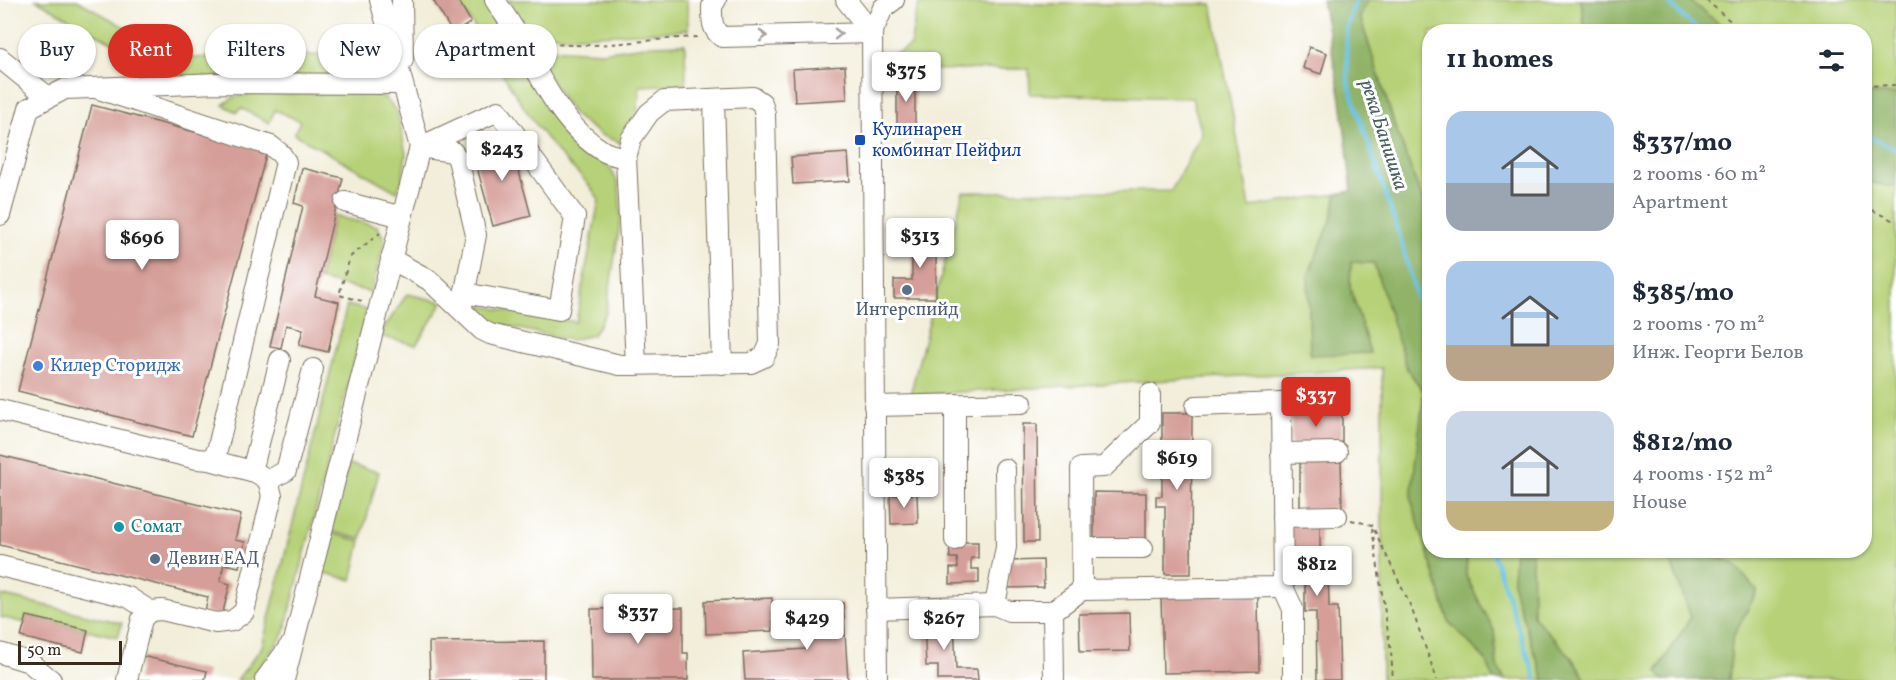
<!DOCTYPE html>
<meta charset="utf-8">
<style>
:root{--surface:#fff;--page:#f6f6f7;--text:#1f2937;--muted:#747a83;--accent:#d93025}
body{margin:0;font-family:Vollkorn,serif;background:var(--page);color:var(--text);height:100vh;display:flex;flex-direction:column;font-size:22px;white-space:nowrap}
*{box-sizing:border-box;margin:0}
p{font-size:20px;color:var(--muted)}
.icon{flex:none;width:33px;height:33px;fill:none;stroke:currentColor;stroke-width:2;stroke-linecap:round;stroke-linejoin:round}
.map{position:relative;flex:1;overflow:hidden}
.sheet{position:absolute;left:1422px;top:24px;width:450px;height:534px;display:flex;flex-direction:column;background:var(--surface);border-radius:24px;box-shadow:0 2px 4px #0004}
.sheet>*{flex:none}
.top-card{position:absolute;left:18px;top:24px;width:570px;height:54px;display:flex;gap:12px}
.scale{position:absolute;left:18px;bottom:15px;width:104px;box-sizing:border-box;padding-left:6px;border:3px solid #3b2a1e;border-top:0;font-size:16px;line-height:21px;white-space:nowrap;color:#3b2a1e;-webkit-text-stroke:4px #fff;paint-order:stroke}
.price{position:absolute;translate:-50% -51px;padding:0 14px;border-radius:6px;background:#fff;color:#222;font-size:20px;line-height:39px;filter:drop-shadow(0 2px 3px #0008)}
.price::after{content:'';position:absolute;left:50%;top:36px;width:18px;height:14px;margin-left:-9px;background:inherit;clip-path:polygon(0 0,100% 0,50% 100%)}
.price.on{background:var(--accent);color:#fff}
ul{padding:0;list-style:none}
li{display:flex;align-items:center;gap:18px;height:150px;padding:0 24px}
li span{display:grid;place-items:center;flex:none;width:168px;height:120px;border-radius:18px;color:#555}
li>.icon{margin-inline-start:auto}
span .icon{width:72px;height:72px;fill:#fffc;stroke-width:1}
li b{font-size:26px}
h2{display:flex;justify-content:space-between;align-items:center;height:72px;padding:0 24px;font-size:26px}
.pill{padding:0 21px;border-radius:27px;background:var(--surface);box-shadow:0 2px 4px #0004;font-size:21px;line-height:54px}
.pill.on{background:var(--accent);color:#fff}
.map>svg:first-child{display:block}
.green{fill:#b6d177;stroke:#787e4a;stroke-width:1.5}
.forest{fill:#90b368;stroke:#666e43;stroke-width:1.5}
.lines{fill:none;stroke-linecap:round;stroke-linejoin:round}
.stream{stroke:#66c3e4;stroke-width:4}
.building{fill:#d59e98}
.minor-casing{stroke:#7b6f60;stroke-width:22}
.path{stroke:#7b6f60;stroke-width:2;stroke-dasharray:4.5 4.5;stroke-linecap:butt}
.minor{stroke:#fff;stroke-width:20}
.oneway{stroke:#a79f9a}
.transit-dot{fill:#1a4fb4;stroke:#fff;stroke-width:2}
.service-dot{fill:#5c6f8a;stroke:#fff;stroke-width:2}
.shop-dot{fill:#3f7fe0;stroke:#fff;stroke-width:2}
.culture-dot{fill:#0f9aa8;stroke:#fff;stroke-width:2}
.labels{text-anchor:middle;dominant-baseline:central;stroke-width:6;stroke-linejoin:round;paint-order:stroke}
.transit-label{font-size:18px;fill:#164399;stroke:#fff;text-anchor:start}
.service-label{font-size:18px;fill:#4e5e75;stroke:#fff}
.shop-label{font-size:18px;fill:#366cbe;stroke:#fff;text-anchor:start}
.culture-label{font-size:18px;fill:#0d838f;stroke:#fff;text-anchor:start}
.water-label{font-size:20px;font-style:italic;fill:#4a6063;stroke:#fff}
</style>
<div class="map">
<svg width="1896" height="680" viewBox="0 0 1896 680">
<rect width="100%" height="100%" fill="#fff"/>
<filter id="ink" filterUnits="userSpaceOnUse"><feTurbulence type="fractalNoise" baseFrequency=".0167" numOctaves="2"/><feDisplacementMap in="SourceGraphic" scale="12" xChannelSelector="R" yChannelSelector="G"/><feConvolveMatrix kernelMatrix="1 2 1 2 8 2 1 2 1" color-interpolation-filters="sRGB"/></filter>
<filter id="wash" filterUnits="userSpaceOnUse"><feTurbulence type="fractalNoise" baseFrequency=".008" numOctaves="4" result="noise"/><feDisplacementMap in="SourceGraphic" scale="24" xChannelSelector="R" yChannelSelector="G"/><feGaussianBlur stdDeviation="1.35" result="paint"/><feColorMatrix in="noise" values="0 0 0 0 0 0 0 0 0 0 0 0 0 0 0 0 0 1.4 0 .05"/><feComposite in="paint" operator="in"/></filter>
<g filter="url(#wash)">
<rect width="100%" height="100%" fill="#f2eeda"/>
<g class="green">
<path d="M36,0H77L179,58L381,54C380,69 374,72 360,76L176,78Z"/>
<path d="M458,0H485L573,137L610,168L619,185L621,217L606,313L593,335L571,340L487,322L479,313L481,306L576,322L599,200C586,177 570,168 554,148C517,103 489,50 458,0Z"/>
<path d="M508,0H687L688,30L562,37L525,26Z"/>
<path d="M1368,0H1581L1585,31L1430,32L1429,218L1394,123L1360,17Z"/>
<path d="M1688,0H1896V94H1865L1864,32L1729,31Z"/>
<path d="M919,4H1212L1250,207L1337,194L1332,218L1308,276L1370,353L1350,287L1351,262L1374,263L1407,369L1424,392L1411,499L1449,622L1484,658L1495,680H1382V368L910,395L963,192L1171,191L1202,133L1192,98L1030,94L1029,69L896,70L893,55L910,46L915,18Z"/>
<path d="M685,44L686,84L640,86L637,114L621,143L601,135L574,115L529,48L602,52L652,45Z"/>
<path d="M365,93L384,97L397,111L406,154L402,181L397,192L294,134L300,121L275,110L269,123L241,108L237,112L223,105L234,97L251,94Z"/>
<path d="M1865,181L1887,186H1896V680H1729L1732,639L1757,591L1734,564L1703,551L1864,550Z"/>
<path d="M334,216L377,226L385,240L371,292L319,280Z"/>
<path d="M407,294L443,302L416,345L379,336Z"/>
<path d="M347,305L367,310L284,634L250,680H237L262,647Z"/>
<path d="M348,464L379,472L361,539L330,531Z"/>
<path d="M329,533L361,541L352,580L320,572Z"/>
<path d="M1467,551H1515L1513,580L1515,594L1544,680H1505L1497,666L1494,630L1466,576Z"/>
<path d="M1532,551H1667L1691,617L1657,671L1665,680H1586L1571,657L1533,616Z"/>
<path d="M0,595L122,623L118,637L27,616L25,623L0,617Z"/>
</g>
<g class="forest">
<path d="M1322,0H1368L1360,17L1394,123L1429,218L1430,550L1467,551L1466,576L1494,631L1497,666L1505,680H1495L1484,658L1449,622L1411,499L1424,392L1407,369L1374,263L1351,262L1350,287L1370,353L1310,355L1308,276L1332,218L1337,194L1352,191L1341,99Z"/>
<path d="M1581,0H1688L1729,31H1585Z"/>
<path d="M1864,94H1896V186H1887L1865,181Z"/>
<path d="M1515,551H1532L1533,616L1571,657L1586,680H1544L1515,594L1513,580Z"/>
<path d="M1667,551H1703L1734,564L1757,591L1732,639L1729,680H1665L1657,672L1691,617Z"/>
</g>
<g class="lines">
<g class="stream">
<path d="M1356,0L1346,29L1348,83L1399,234L1430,346"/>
<path d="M1666,0L1684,18L1702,32"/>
<path d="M1864,135L1896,149"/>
<path d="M1492,550L1536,680"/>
</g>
</g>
<g id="blocks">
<g class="building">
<path d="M433,0H458L471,22L453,34Z"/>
<path d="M480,37L492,57L476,67L464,47Z"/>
<path d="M1309,47L1327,53L1321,74L1303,68Z"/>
<path d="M845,66L847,99L795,102L793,69Z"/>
<rect x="897" y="80" width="18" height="46"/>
<path d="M92,105L267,151L192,436L18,391Z"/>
<path d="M510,138L531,216L493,226L472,149Z"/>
<path d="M848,153L850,181L793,184L791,157Z"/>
<path d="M302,168L343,178L315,296L339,302L328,352L299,345L303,329L286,325L281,348L270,346L303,206L294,203Z"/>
<path d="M939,235L940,251H936V298H894V280H912V252H907V236Z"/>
<rect x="1291" y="412" width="51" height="32"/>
<path d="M1162,413H1192L1191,574H1165V506H1156V496H1162Z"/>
<path d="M1023,424H1037L1038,542H1024Z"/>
<path d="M0,455L241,515L235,540L245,542L239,567L224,564L220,581L230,584L222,616L205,612L208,597L0,545Z"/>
<path d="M1300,459H1341L1342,509H1300Z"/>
<path d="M1094,492L1146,493V540H1094Z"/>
<path d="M917,494L918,523L891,524L890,495Z"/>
<path d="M1290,524H1320V570H1328L1329,607H1338L1340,680H1317L1316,612H1305V573L1291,574Z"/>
<path d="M949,542H978V558H971V569H979V583L950,584V568H958L957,558H950Z"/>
<path d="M1043,560L1044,587L1008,588L1007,561Z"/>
<path d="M1258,594L1259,671L1163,673L1161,596Z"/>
<path d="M772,598L773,631L706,634L705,601Z"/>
<path d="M843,603L848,680H745L743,653L806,649L803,606Z"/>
<path d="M683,608V653H688V680H592L591,609Z"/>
<path d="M1129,613L1130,651L1080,652L1079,614Z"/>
<path d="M27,616L88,630L83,652L21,637Z"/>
<path d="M954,619L956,669H977L978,680H938V666H926L924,620Z"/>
<path d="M544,641V680H430L429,642Z"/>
<path d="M142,656L207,671L205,680H137Z"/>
</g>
</g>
</g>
<g filter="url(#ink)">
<use href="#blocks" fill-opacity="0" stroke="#7b6f60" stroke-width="1.5"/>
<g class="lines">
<defs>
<g id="minor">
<path d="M402,0L403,60"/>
<path d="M495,0C503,13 513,26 520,40C541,79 563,127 603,151C610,155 618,156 626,158"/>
<path d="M716,0L712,6C712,19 711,29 722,37L872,33"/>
<path d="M846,0L872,33"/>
<path d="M0,58L48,97"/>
<path d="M714,99L722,364"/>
<path d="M420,147L498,111L575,217L559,310L464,293"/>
<path d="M420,147L453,152L458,159L476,235L462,306"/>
<path d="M345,202L402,217"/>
<path d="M0,215L29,108L65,89L219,83L402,84"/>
<path d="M391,259L429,280L482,330L490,334L620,365L751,363L764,357L770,344L765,114L762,103L753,97L664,101L649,113L631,139L626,158L636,365"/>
<path d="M1281,403L1336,402"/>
<path d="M955,404V540"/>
<path d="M874,406L1022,403"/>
<path d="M0,410L197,459L210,460L217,451L286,162L281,154L271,146L96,88"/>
<path d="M1281,453L1337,452"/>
<path d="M252,471L280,360"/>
<path d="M268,480L286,471L313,369"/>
<path d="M1282,517L1337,516"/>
<path d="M1082,548H1143"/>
<path d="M0,566L128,597L150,611L162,610L216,623L232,621L244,612L272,496L268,480L255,472L210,460"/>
<path d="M1283,587L1293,609V680"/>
<path d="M1082,590L1081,468L1104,467L1150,423V394"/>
<path d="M995,605L1006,547L1005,469"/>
<path d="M876,609L995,605L1009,611H1053L1082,590L1283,587L1281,403L1196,406"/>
<path d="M1053,611L1054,680"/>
<path d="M0,653L29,662L51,680"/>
<path d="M127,680L142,619L150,611"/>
<path d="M265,680L289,647"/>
<path d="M284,680L420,147L380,0"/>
<path d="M877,680L872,33L883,8L894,0"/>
</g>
</defs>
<use href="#minor" class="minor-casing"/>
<g class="path">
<path d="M1706,0L1743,32"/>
<path d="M540,42C593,51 648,38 701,37"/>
<path d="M1864,86L1896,85"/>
<path d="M1864,206L1896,222"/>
<path d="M362,301L339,295L350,257L380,233"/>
<path d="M1351,520L1372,525L1411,607L1437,680"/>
<path d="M1372,528L1391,652L1393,680"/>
</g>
<use href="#minor" class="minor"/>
</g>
<defs><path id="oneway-chevron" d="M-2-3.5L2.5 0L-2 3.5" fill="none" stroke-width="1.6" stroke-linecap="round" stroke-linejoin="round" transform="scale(1.5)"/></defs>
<g class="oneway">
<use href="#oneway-chevron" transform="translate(838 34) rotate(-1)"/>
<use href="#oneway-chevron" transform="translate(763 36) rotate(-1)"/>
</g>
</g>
<rect class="transit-dot" x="854" y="134" width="12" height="12" rx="3"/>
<g class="service-dot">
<circle cx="907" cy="290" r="6"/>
<circle cx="155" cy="559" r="6"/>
</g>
<circle class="shop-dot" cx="38" cy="366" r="6"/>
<circle class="culture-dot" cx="119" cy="527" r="6"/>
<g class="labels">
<g class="transit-label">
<text x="872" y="130">Кулинарен<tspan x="872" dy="21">комбинат Пейфил</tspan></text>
</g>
<g class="service-label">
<text x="907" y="310">Интерспийд</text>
<text x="167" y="559" text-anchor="start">Девин ЕАД</text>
</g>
<g class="shop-label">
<text x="50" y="366">Килер Сторидж</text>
</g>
<g class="culture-label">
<text x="131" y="527">Сомат</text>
</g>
<g class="water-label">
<text transform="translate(1383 135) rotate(72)">река Банишка</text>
</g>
</g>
</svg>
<div class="scale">50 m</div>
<b class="price" style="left:906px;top:103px">$375</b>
<b class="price" style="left:502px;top:182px">$243</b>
<b class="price" style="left:920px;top:269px">$313</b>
<b class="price" style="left:142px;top:271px">$696</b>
<b class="price on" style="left:1316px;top:428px">$337</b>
<b class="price" style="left:1177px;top:491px">$619</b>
<b class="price" style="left:904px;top:509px">$385</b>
<b class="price" style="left:1317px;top:597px">$812</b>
<b class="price" style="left:638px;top:645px">$337</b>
<b class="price" style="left:807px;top:651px">$429</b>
<b class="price" style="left:944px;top:651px">$267</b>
<div class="top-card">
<a class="pill">Buy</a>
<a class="pill on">Rent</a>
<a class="pill">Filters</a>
<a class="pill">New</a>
<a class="pill">Apartment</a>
</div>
<section class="sheet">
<h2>11 homes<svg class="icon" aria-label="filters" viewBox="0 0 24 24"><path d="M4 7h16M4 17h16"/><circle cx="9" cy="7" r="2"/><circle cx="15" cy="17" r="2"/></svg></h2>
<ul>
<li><span style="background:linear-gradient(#a9c7e8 60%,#9aa5b1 0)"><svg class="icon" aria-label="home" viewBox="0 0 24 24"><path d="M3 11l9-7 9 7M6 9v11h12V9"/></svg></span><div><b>$337/mo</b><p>2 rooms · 60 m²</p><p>Apartment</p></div></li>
<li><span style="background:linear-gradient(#a9c7e8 70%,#b9a48a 0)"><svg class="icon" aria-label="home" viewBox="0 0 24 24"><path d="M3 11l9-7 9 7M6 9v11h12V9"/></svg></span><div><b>$385/mo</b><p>2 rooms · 70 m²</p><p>Инж. Георги Белов</p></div></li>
<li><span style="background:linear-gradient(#c9d6e8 75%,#c2b280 0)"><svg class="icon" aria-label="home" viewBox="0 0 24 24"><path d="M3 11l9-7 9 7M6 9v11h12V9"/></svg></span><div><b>$812/mo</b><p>4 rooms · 152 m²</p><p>House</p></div></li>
</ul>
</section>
</div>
